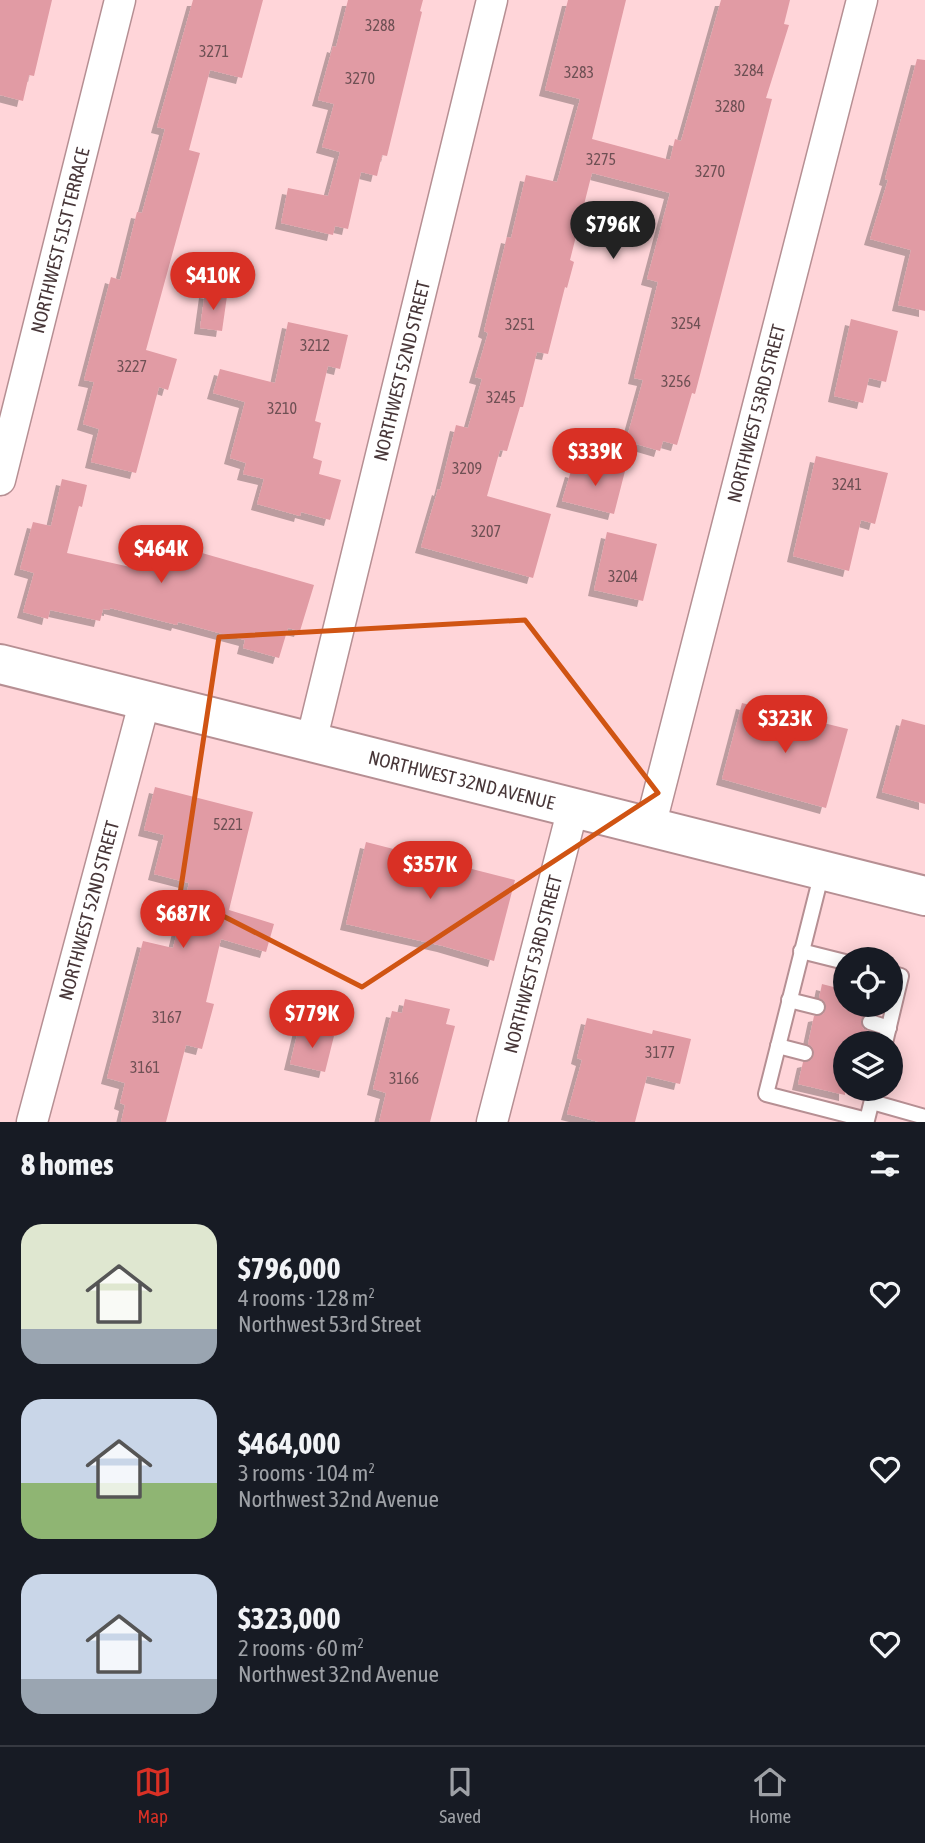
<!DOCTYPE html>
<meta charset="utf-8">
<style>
:root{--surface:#171b24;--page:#20242c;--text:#f1f3f6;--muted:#9ea1a6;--line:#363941;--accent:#d93025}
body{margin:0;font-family:"Asap Condensed",sans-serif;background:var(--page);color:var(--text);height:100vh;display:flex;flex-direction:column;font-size:26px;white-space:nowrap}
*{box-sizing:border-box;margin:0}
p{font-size:23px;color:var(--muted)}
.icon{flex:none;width:38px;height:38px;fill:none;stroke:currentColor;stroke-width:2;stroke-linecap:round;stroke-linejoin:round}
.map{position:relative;height:1122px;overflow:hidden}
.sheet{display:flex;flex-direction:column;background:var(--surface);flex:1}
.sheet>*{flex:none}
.buttons{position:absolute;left:833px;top:947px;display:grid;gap:14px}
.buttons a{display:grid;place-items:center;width:70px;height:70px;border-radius:50%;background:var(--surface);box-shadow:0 4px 18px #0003;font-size:35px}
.price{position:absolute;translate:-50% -60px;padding:0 16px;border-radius:24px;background:var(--accent);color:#fff;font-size:23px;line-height:46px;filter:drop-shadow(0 2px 4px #0008)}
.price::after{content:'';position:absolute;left:50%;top:42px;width:21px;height:16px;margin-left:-10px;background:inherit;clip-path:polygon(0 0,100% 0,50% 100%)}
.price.on{background:#222;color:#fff}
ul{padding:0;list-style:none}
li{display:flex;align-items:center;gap:21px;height:175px;padding:0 21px}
li span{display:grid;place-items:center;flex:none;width:196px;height:140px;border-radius:21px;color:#555}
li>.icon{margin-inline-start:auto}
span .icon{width:84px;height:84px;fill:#fffc;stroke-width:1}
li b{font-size:30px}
h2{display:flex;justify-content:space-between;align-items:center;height:84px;padding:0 21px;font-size:30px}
.menu{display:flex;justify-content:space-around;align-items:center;height:98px;border-top:2px solid var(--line);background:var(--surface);font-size:19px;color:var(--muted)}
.menu a{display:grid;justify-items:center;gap:4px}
.menu .on{color:var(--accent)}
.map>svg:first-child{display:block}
.building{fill:#e19ba4;filter:url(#shadow)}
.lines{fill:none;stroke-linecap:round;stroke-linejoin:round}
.service-casing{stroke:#b68f93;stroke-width:18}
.minor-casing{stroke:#b68f93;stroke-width:33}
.secondary-casing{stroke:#b68f93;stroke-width:42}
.service{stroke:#fff;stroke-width:14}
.minor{stroke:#fff;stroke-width:30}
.secondary{stroke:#fff;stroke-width:38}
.marked{fill:none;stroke:#d05413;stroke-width:5;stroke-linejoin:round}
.labels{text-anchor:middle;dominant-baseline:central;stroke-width:5;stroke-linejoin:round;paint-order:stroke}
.number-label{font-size:16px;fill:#6e5054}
.street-label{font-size:19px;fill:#483739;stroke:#fff}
</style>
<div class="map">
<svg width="925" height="1122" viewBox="0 0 925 1122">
<defs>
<filter id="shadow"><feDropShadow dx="-6" dy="6" stdDeviation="0" flood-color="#0004"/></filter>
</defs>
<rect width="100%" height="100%" fill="#ffd5d9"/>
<g class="building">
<path d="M0,0H52L34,76L29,75L23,101L0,95Z"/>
<path d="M193,0H263L242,78L210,70L189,150L200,153L146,350L177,359L168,390L159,387L136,473L91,462L99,429L83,424L94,382L84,380L111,277L120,280L137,212L142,213L165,129L157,127Z"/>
<path d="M348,0H423L420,11L422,12L387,156L382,155L377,176L361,172L348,229L335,226L333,235L281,223L288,188L328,196L340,152L322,147L334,104L318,100L333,46L336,47Z"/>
<path d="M568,0H626L592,139L670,160L675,139L681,141L721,0H790L784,24L789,25L766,98L772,99L695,394L692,393L677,445L663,441L660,451L626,441L643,380L634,378L658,282L647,279L670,193L592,173L570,260L574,262L567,288L565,287L548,354L537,352L523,407H520L507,451L500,450L487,496L551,514L533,578L421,547L438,489L440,490L456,425L468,428L482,379L475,377L488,333L484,331L507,237L511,238L526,175L557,182L580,99L545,90Z"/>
<path d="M917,59L925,60V311L898,305L911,250L870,239L888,180L885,179Z"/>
<path d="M205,292L227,296L222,331L200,328Z"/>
<path d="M851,319L898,331L886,382L869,378L863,403L834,396Z"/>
<path d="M288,322L348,335L340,369L328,366L315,421L321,423L313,458L322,461L319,474L341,480L330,520L301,512L300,516L257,504L264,479L243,474L246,463L230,458L245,402L213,393L220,369L275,383Z"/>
<path d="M816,456L888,473L875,524L861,520L849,571L793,556Z"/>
<path d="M590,462L625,471L614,514L562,501L571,471L587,475Z"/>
<path d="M62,479L87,485L82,507L79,506L67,553L144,570L154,531L198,542L195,551L314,585L300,631L288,628L279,658L243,648L245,640L178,622L177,625L110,608V610L103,609L100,621L50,610L48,619L23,612L34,573L20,569L33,522L51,526Z"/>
<path d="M607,532L657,544L643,601L594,590Z"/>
<path d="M742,703L848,729L826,808L722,779Z"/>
<path d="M902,719L925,725V804L882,792Z"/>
<path d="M155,787L253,812L229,910L274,924L266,952L221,939L206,1002L214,1004L202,1049L186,1045L166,1122H121L125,1105L120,1103L125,1083L107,1078L143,941L173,948L189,883L154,874L164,835L144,830Z"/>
<path d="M366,842L515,880L494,961L443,946L346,924Z"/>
<path d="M822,984L845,990V1004H875L873,1013L864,1015L861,1020L863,1028L868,1031L865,1043H845V1095L798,1084L803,1062L811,1060L814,1055L812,1047L808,1044L814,1016L823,1014L826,1009L824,1001L819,998Z"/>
<path d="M405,999L450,1009L446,1024L455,1026L430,1122H379L386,1093L373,1089L392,1011L402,1013Z"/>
<path d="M587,1018L652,1034L653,1030L691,1039L680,1084L647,1076L635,1122H599L567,1114L582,1060L577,1058Z"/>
<path d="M299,1027L334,1036L325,1072L290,1064Z"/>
</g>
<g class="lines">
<defs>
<g id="service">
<path d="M822,872L766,1094L867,1120L875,1088"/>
<path d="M801,951L845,962"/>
<path d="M789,1000L817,1007"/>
<path d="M870,1022L889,1028"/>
<path d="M885,1043L901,976L891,973"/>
<path d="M778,1046L805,1053"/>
<path d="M872,1102L925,1117"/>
</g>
<g id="minor">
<path id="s1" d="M0,480L120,0"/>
<path id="s2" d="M311,742L492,0"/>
<path id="s3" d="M650,827L862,0"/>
<path id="s4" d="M32,1122L145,700"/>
<path id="s5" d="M492,1122L573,808"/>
</g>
<g id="secondary">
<path id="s6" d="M0,664L925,896"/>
</g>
</defs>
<use href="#service" class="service-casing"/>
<use href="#minor" class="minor-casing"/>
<use href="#secondary" class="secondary-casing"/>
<use href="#service" class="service"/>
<use href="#minor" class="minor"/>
<use href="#secondary" class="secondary"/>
</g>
<path class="marked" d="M525,620L658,793L362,987L180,894L219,637Z"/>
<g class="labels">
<g class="number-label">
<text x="380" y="25">3288</text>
<text x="214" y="51">3271</text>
<text x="749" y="70">3284</text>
<text x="579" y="72">3283</text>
<text x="360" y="78">3270</text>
<text x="730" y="106">3280</text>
<text x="601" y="159">3275</text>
<text x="710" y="171">3270</text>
<text x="686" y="323">3254</text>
<text x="520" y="324">3251</text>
<text x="315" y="345">3212</text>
<text x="132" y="366">3227</text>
<text x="676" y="381">3256</text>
<text x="501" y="397">3245</text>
<text x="282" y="408">3210</text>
<text x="467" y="468">3209</text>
<text x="847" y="484">3241</text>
<text x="486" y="531">3207</text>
<text x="623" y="576">3204</text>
<text x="228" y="824">5221</text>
<text x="167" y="1017">3167</text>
<text x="660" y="1052">3177</text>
<text x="145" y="1067">3161</text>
<text x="404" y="1078">3166</text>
</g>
<g class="street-label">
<text stroke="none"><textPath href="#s1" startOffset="247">NORTHWEST 51ST TERRACE</textPath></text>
<text stroke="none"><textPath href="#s2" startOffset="382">NORTHWEST 52ND STREET</textPath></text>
<text stroke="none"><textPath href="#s3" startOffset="427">NORTHWEST 53RD STREET</textPath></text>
<text stroke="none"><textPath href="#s6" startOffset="476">NORTHWEST 32ND AVENUE</textPath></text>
<text stroke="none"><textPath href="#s4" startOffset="219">NORTHWEST 52ND STREET</textPath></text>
<text stroke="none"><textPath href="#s5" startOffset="163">NORTHWEST 53RD STREET</textPath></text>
</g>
</g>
</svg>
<div class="buttons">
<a><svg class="icon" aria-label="locate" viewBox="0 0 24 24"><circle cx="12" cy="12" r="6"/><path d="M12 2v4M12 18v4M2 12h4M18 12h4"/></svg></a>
<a><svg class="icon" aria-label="layers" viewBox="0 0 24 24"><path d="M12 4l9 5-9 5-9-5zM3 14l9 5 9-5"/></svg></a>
</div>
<b class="price on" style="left:613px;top:261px">$796K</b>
<b class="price" style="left:213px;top:312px">$410K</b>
<b class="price" style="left:595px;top:488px">$339K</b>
<b class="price" style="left:161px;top:585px">$464K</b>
<b class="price" style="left:785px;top:755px">$323K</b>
<b class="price" style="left:430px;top:901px">$357K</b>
<b class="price" style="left:183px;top:950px">$687K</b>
<b class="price" style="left:312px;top:1050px">$779K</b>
</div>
<section class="sheet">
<h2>8 homes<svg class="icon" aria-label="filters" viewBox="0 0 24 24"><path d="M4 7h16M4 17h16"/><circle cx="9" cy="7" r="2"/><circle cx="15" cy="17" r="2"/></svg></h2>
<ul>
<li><span style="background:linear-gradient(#dfe7d0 75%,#9aa5b1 0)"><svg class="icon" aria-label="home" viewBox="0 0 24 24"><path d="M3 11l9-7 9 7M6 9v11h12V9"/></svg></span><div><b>$796,000</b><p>4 rooms · 128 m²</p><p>Northwest 53rd Street</p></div><svg class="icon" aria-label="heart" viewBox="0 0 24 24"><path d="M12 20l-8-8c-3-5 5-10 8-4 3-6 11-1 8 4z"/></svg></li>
<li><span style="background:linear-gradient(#c9d6e8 60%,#8fb573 0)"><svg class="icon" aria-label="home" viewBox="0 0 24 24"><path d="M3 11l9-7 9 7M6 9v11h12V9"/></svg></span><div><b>$464,000</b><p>3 rooms · 104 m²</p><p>Northwest 32nd Avenue</p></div><svg class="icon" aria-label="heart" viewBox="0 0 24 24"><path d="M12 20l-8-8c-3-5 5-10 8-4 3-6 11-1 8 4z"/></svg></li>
<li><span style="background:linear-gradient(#c9d6e8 75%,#9aa5b1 0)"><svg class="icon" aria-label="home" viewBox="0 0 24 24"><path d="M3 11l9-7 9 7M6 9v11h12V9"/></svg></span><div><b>$323,000</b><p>2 rooms · 60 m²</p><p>Northwest 32nd Avenue</p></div><svg class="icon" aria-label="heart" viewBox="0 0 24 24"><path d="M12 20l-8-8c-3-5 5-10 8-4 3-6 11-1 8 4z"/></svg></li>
</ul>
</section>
<nav class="menu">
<a class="on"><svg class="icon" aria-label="map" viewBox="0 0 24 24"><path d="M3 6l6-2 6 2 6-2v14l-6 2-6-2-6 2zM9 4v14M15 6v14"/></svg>Map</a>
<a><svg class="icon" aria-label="saved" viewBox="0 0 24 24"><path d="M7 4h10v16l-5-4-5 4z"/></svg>Saved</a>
<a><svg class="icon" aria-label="home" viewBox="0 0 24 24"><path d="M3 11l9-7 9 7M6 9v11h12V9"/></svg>Home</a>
</nav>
